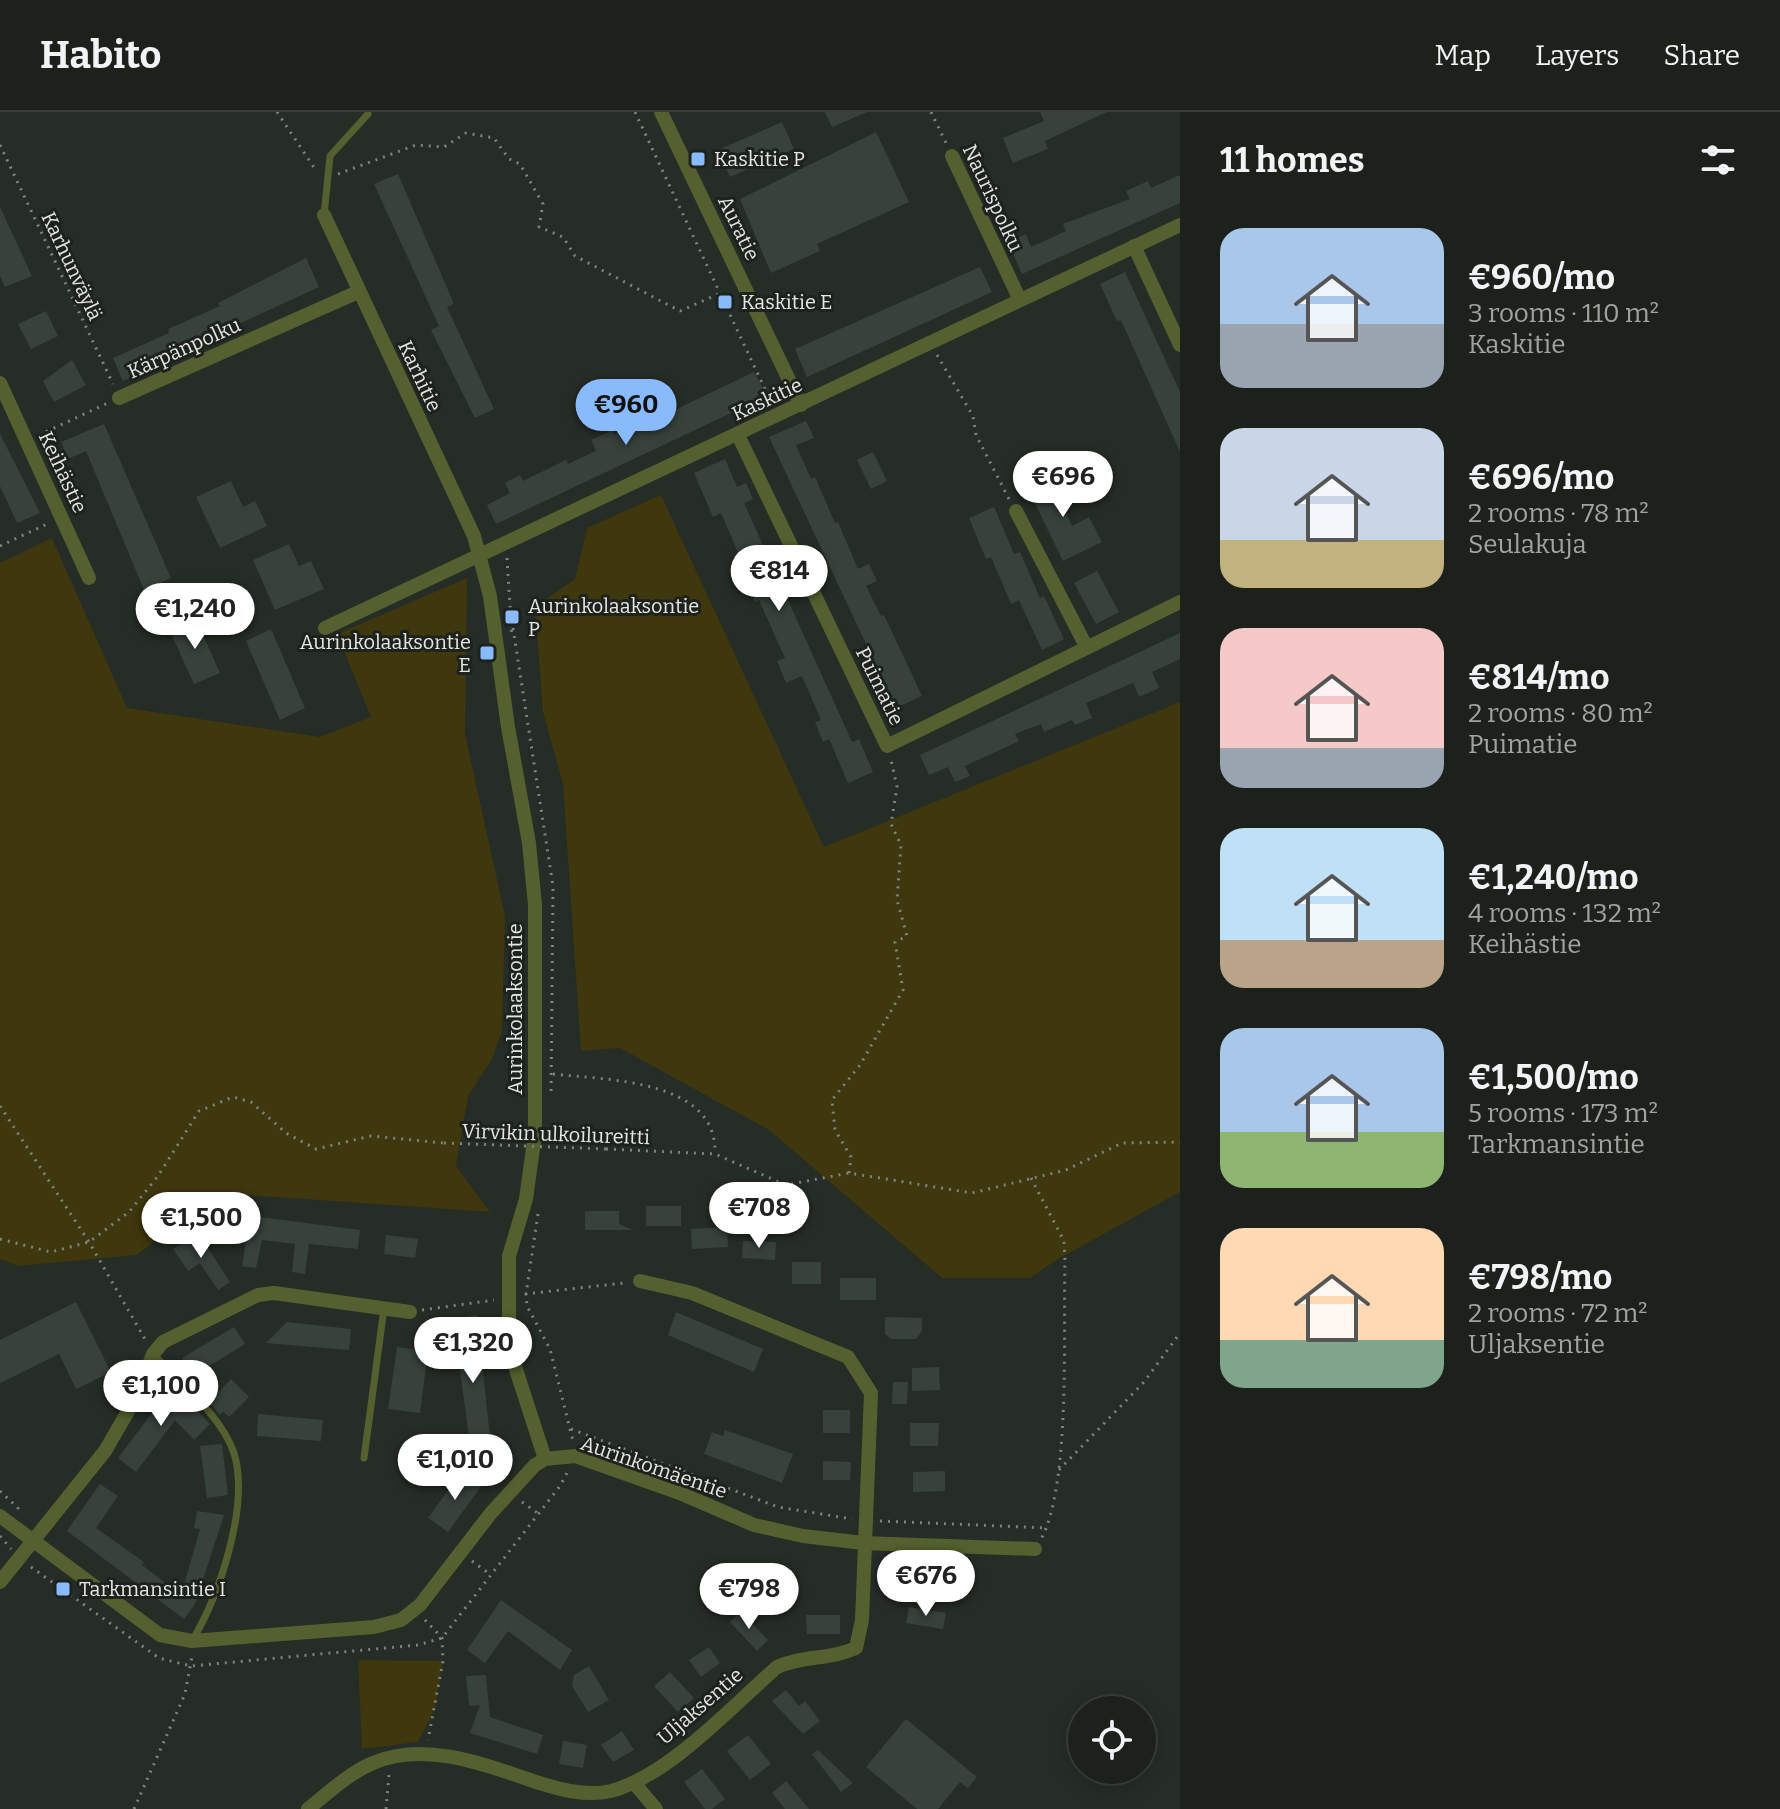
<!DOCTYPE html>
<meta charset="utf-8">
<style>
:root{--surface:#1c211c;--page:#292e29;--text:#f1f3f6;--muted:#a0a3a3;--line:#3a3e3b;--accent:#88bafc}
body{margin:0;font-family:Bitter,serif;background:var(--page);color:var(--text);height:100vh;display:flex;flex-direction:column;font-size:30px;white-space:nowrap}
*{box-sizing:border-box;margin:0}
p{font-size:26px;color:var(--muted)}
.icon{flex:none;width:44px;height:44px;fill:none;stroke:currentColor;stroke-width:2;stroke-linecap:round;stroke-linejoin:round}
.map{position:relative;flex:1;overflow:hidden}
.sheet{display:flex;flex-direction:column;background:var(--surface);width:600px}
.sheet>*{flex:none}
.controls{position:absolute;left:1068px;top:1584px;display:grid;gap:16px}
.controls a{display:grid;place-items:center;width:88px;height:88px;border-radius:50%;background:var(--surface);box-shadow:0 4px 20px #0003,0 0 0 2px var(--line);font-size:40px}
.price{position:absolute;translate:-50% -68px;padding:0 18px;border-radius:28px;background:#fff;color:#222;font-size:26px;line-height:52px;filter:drop-shadow(0 2px 4px #0008)}
.price::after{content:'';position:absolute;left:50%;top:48px;width:24px;height:18px;margin-left:-12px;background:inherit;clip-path:polygon(0 0,100% 0,50% 100%)}
.price.selected{background:var(--accent);color:#111}
ul{padding:0;list-style:none}
li{display:flex;align-items:center;gap:24px;height:200px;padding:0 40px}
li span{display:grid;place-items:center;flex:none;width:224px;height:160px;border-radius:24px;color:#555}
li>.icon{margin-inline-start:auto}
span .icon{width:96px;height:96px;fill:#fffc;stroke-width:1}
li b{font-size:34px}
h2{display:flex;justify-content:space-between;align-items:center;height:96px;padding:0 40px;font-size:34px}
header{display:flex;align-items:center;gap:48px;box-sizing:border-box;height:112px;padding:0 40px;background:var(--surface);border-bottom:2px solid var(--line)}
header strong{font-size:38px}
nav{display:flex;gap:44px;margin-inline-start:auto;font-size:28px}
main{display:flex;flex:1;min-height:0}
.map>svg:first-child{display:block}
.green{fill:#3f370d}
.building{fill:#38423d}
.lines{fill:none;stroke-linecap:round;stroke-linejoin:round}
.path{stroke:#7f847f;stroke-width:3;stroke-dasharray:2 6;stroke-linecap:butt}
.lane{stroke:#54602f;stroke-width:7}
.street{stroke:#54602f;stroke-width:14}
.path-bridge{stroke:#7f847f;stroke-width:3;stroke-dasharray:2 6;stroke-linecap:butt}
.poi-dot{fill:#88bafc;stroke:#1d231c;stroke-width:3}
.labels{text-anchor:middle;dominant-baseline:central;stroke-width:6;stroke-linejoin:round;paint-order:stroke}
.poi-label{font-size:20px;fill:#e3e7e2;stroke:#1d231c;text-anchor:start}
.street-label{font-size:20px;fill:#e3e7e2;stroke:#1d231c}
</style>
<header>
<strong>Habito</strong>
<nav><a>Map</a><a>Layers</a><a>Share</a></nav>
</header>
<main>
<div class="map">
<svg width="1180" height="1697" viewBox="0 0 1180 1697">
<rect width="100%" height="100%" fill="#262c26"/>
<g class="green">
<path d="M661,383L824,735L1180,590V1080L1058,1147L1030,1166H942L769,1018L620,936L581,939L563,672L543,600L535,495L575,467L587,416Z"/>
<path d="M52,426L127,596L320,625L371,605L337,522L467,466L465,622L505,804L502,919L492,947L468,984L456,1054L490,1100L217,1081L137,1143L18,1154L0,1147V451Z"/>
<path d="M358,1548L443,1549L435,1597L418,1630L362,1637Z"/>
</g>
<g class="building">
<path d="M825,0H867L832,15Z"/>
<path d="M1040,0H1107L1045,29L1048,37L1013,51L1003,26L1044,9Z"/>
<path d="M782,10L794,37L730,65L718,38Z"/>
<path d="M876,20L909,90L817,132L820,139L771,161L740,87Z"/>
<path d="M398,62L454,192L447,195L494,297L475,306L431,218L439,214L374,72Z"/>
<path d="M1180,63V91L1022,162L1008,130L1026,122L1031,135L1066,119L1063,112L1130,87L1126,79L1148,69L1151,76Z"/>
<path d="M0,95L32,164L5,175L0,164Z"/>
<path d="M306,146L319,175L165,246L167,250L123,269L113,246L169,221L168,217L220,194L218,191Z"/>
<path d="M980,155L992,180L807,265L795,237Z"/>
<path d="M1125,160L1180,280V340L1121,208L1117,209L1100,172Z"/>
<path d="M46,199L58,224L31,237L18,212Z"/>
<path d="M72,248L86,273L54,290L43,269Z"/>
<path d="M754,260L767,284L496,412L487,393L510,381L505,371L520,363L523,369L566,348L568,352L596,339L591,328L612,318L614,322L661,301L662,304Z"/>
<path d="M806,309L814,326L796,333L811,367L815,365L835,411L838,410L858,457L869,452L877,469L866,474L881,504L884,503L922,584L896,596L769,325Z"/>
<path d="M104,312L171,466L144,478L86,339L68,347L61,330Z"/>
<path d="M0,322L40,401L17,411L0,374Z"/>
<path d="M873,340L887,369L871,377L857,348Z"/>
<path d="M725,347L737,375L746,371L753,387L744,391L767,442L852,630L859,627L873,660L848,671L829,627L823,630L815,610L821,608L802,564L786,571L777,549L785,546L759,488L755,490L746,467L749,466L721,401L713,405L694,361Z"/>
<path d="M1053,366L1056,373L1067,368L1075,386L1062,392L1072,414L1089,405L1102,430L1063,449L1028,377Z"/>
<path d="M231,369L243,395L255,389L267,414L220,436L196,385Z"/>
<path d="M994,395L1014,442L1020,440L1040,486L1044,484L1064,527L1042,538L1019,488L1011,492L991,445L986,447L969,406Z"/>
<path d="M289,432L299,454L311,449L324,477L275,498L253,448Z"/>
<path d="M1097,459L1119,500L1096,512L1074,471Z"/>
<path d="M195,505L220,561L194,572L169,517Z"/>
<path d="M271,517L305,596L280,608L246,529Z"/>
<path d="M1180,521V547L1152,560L1159,576L1139,585L1133,571L1086,591L1092,606L1075,613L1072,608L1044,620L1041,612L1015,622L1019,629L965,654L970,664L955,670L948,655L929,663L920,643Z"/>
<rect x="646" y="1094" width="35" height="20"/>
<path d="M585,1099H619V1112L633,1118H585Z"/>
<path d="M230,1101L360,1118L358,1137L309,1132L305,1162L292,1160L295,1132L262,1128L256,1156L242,1154L246,1129L227,1127Z"/>
<path d="M727,1115L728,1135L692,1137L691,1117Z"/>
<path d="M198,1121L230,1170L218,1178L200,1151L188,1159L173,1137Z"/>
<path d="M386,1123L418,1127L415,1146L384,1142Z"/>
<path d="M743,1129L776,1130L775,1148L742,1146Z"/>
<rect x="792" y="1150" width="29" height="22"/>
<rect x="840" y="1166" width="36" height="22"/>
<path d="M76,1190L111,1260L76,1277L59,1242L0,1271V1228Z"/>
<path d="M676,1200L763,1237L754,1260L668,1223Z"/>
<path d="M477,1203L492,1344L472,1347L453,1207Z"/>
<path d="M885,1205L922,1206V1219L916,1227H892L885,1222Z"/>
<path d="M287,1210L351,1217L349,1238L266,1231Z"/>
<path d="M234,1215L245,1232L193,1264L182,1246Z"/>
<path d="M397,1235L428,1239L420,1301L388,1297Z"/>
<path d="M939,1255L940,1278L912,1279V1256Z"/>
<path d="M231,1267L249,1285L229,1305L223,1299L220,1303L209,1290Z"/>
<path d="M893,1270H908L907,1292H892Z"/>
<path d="M156,1271L169,1275L159,1311L185,1286L210,1312L194,1328L175,1308L136,1360L118,1346L155,1297L149,1295Z"/>
<rect x="823" y="1298" width="27" height="23"/>
<path d="M258,1302L323,1308L321,1329L257,1324Z"/>
<path d="M910,1311H939L938,1334H910Z"/>
<path d="M725,1318L793,1342L782,1371L704,1342L712,1320L723,1324Z"/>
<path d="M222,1332L228,1383L207,1386L200,1334Z"/>
<path d="M823,1349L851,1350L850,1368H823Z"/>
<path d="M462,1359L482,1373L448,1420L428,1406Z"/>
<path d="M945,1359V1379L913,1380V1360Z"/>
<path d="M100,1372L118,1384L96,1416L144,1450L142,1453L181,1483L200,1417L194,1416L197,1399L224,1403L195,1492L184,1507L67,1419Z"/>
<path d="M915,1451L944,1453L943,1471L914,1470Z"/>
<path d="M501,1488L572,1538L560,1558L508,1519L485,1551L467,1538Z"/>
<path d="M909,1495L946,1501L943,1517L906,1511Z"/>
<path d="M741,1500L768,1528L757,1539L730,1510Z"/>
<path d="M806,1503H840V1522H807Z"/>
<path d="M709,1535L720,1551L701,1565L689,1548Z"/>
<path d="M589,1554L609,1588L588,1600L572,1574L574,1563Z"/>
<path d="M670,1560L694,1586L678,1600L654,1574Z"/>
<path d="M486,1563L490,1605L543,1623L537,1642L470,1621L480,1593L469,1594L466,1564Z"/>
<path d="M786,1578L799,1594L805,1589L820,1609L803,1622L772,1589Z"/>
<path d="M906,1607L977,1665L968,1676L960,1670L938,1697H917L866,1655Z"/>
<path d="M622,1619L634,1638L613,1650L601,1633Z"/>
<path d="M748,1623L771,1652L750,1668L727,1639Z"/>
<path d="M563,1629L587,1633L583,1656L559,1652Z"/>
<path d="M818,1638L853,1671L841,1680L812,1642Z"/>
<path d="M702,1657L725,1687L712,1697H705L684,1670Z"/>
<path d="M786,1669L809,1697H785L772,1681Z"/>
</g>
<g class="lines">
<g class="path">
<path d="M277,0L317,60"/>
<path d="M635,0L771,290"/>
<path d="M931,0L947,33"/>
<path d="M0,33L113,272"/>
<path d="M338,62L416,33L444,35L466,21L494,26L509,47L520,52L543,92L539,115L563,125L575,144L680,199L721,181"/>
<path d="M937,243L973,304L976,323L1010,389"/>
<path d="M39,323L108,291"/>
<path d="M0,434L47,412"/>
<path d="M507,446L512,526"/>
<path d="M513,516L553,774L551,985"/>
<path d="M553,962C606,968 716,967 715,1040"/>
<path d="M0,994L89,1130L146,1229"/>
<path d="M606,1037L715,1042L786,1073L849,1061L972,1081L1066,1058L1122,1031L1180,1030"/>
<path d="M849,1061L851,1045L835,1018L832,988L860,953L903,878L895,830L907,824L897,788L901,733L891,712L897,675L891,648"/>
<path d="M1031,1066L1064,1129L1065,1149C1063,1215 1071,1374 1041,1427"/>
<path d="M538,1102L526,1182L527,1194L550,1237L573,1329"/>
<path d="M0,1127L51,1140L89,1130L129,1100L158,1064L199,999L233,985L251,990L286,1021L316,1037L371,1024L444,1031"/>
<path d="M525,1182L624,1171"/>
<path d="M422,1198L494,1188"/>
<path d="M571,1317L778,1395L852,1407"/>
<path d="M1059,1358L1144,1270L1180,1221"/>
<path d="M0,1379L18,1396L16,1399"/>
<path d="M522,1390L539,1402"/>
<path d="M880,1409L1047,1416"/>
<path d="M0,1424L11,1437"/>
<path d="M472,1449L491,1463"/>
<path d="M31,1455L159,1546L191,1554L418,1533L442,1526L560,1374L568,1359"/>
<path d="M425,1508L442,1526L443,1549L428,1628"/>
<path d="M134,1697L185,1582L192,1544"/>
<path d="M386,1697L389,1663"/>
</g>
<g class="lane">
<path d="M324,103L330,44L368,2"/>
<path d="M153,1242C180,1271 221,1303 234,1341C250,1394 219,1484 192,1529"/>
<path d="M364,1346L384,1196"/>
</g>
<g class="street">
<path d="M661,0L801,293"/>
<path d="M952,44L1020,188"/>
<path d="M324,103L474,424L490,484L508,615L529,731L535,793V1022L526,1087L509,1144V1236L545,1347"/>
<path d="M1134,134L1180,233"/>
<path d="M0,271L89,466"/>
<path d="M119,286L358,180"/>
<path d="M738,323L887,634L1180,490"/>
<path d="M1016,399L1087,536"/>
<path d="M325,516L1180,113"/>
<path d="M0,1404L160,1523L192,1529L374,1515L401,1508L420,1493L491,1401L535,1353L545,1347L575,1344L682,1382L754,1413L803,1424L863,1431L1035,1437"/>
<path d="M0,1470L105,1339L138,1282L153,1242L163,1230L258,1183L274,1181L410,1200"/>
<path d="M634,1671L656,1697"/>
<path d="M308,1697C328,1681 349,1661 373,1651C424,1629 484,1652 533,1669C558,1677 585,1685 611,1679C669,1664 732,1594 777,1555C804,1543 830,1548 856,1536L862,1508L871,1281L848,1245L692,1181L640,1169"/>
</g>
<path class="path-bridge" d="M444,1031L606,1037"/>
</g>
<g class="poi-dot">
<rect x="690" y="39" width="16" height="16" rx="4"/>
<rect x="717" y="182" width="16" height="16" rx="4"/>
<rect x="504" y="497" width="16" height="16" rx="4"/>
<rect x="479" y="533" width="16" height="16" rx="4"/>
<rect x="55" y="1469" width="16" height="16" rx="4"/>
</g>
<g class="labels">
<g class="poi-label">
<text x="714" y="47">Kaskitie P</text>
<text x="741" y="190">Kaskitie E</text>
<text x="528" y="494">Aurinkolaaksontie<tspan x="528" dy="23">P</tspan></text>
<text x="471" y="530" text-anchor="end">Aurinkolaaksontie<tspan x="471" dy="23">E</tspan></text>
<text x="79" y="1477">Tarkmansintie I</text>
</g>
<g class="street-label">
<text transform="translate(993 86) rotate(65)">Naurispolku</text>
<text transform="translate(739 116) rotate(64)">Auratie</text>
<text transform="translate(72 154) rotate(65)">Karhunväylä</text>
<text transform="translate(184 236) rotate(-24)">Kärpänpolku</text>
<text transform="translate(420 264) rotate(65)">Karhitie</text>
<text transform="translate(767 287) rotate(-25)">Kaskitie</text>
<text transform="translate(63 360) rotate(65)">Keihästie</text>
<text transform="translate(880 574) rotate(64)">Puimatie</text>
<text transform="translate(515 897) rotate(-90)">Aurinkolaaksontie</text>
<text transform="translate(556 1022) rotate(2)">Virvikin ulkoilureitti</text>
<text transform="translate(654 1355) rotate(19)">Aurinkomäentie</text>
<text transform="translate(700 1594) rotate(-41)">Uljaksentie</text>
</g>
</g>
</svg>
<div class="controls">
<a><svg class="icon" aria-label="locate" viewBox="0 0 24 24"><circle cx="12" cy="12" r="6"/><path d="M12 2v4M12 18v4M2 12h4M18 12h4"/></svg></a>
</div>
<b class="price selected" style="left:626px;top:335px">€960</b>
<b class="price" style="left:1063px;top:407px">€696</b>
<b class="price" style="left:779px;top:501px">€814</b>
<b class="price" style="left:195px;top:539px">€1,240</b>
<b class="price" style="left:759px;top:1138px">€708</b>
<b class="price" style="left:201px;top:1148px">€1,500</b>
<b class="price" style="left:473px;top:1273px">€1,320</b>
<b class="price" style="left:161px;top:1316px">€1,100</b>
<b class="price" style="left:455px;top:1390px">€1,010</b>
<b class="price" style="left:926px;top:1506px">€676</b>
<b class="price" style="left:749px;top:1519px">€798</b>
</div>
<section class="sheet">
<h2>11 homes<svg class="icon" aria-label="filters" viewBox="0 0 24 24"><path d="M4 7h16M4 17h16"/><circle cx="9" cy="7" r="2"/><circle cx="15" cy="17" r="2"/></svg></h2>
<ul>
<li><span style="background:linear-gradient(#a9c7e8 60%,#9aa5b1 0)"><svg class="icon" aria-label="home" viewBox="0 0 24 24"><path d="M3 11l9-7 9 7M6 9v11h12V9"/></svg></span><div><b>€960/mo</b><p>3 rooms · 110 m²</p><p>Kaskitie</p></div></li>
<li><span style="background:linear-gradient(#c9d6e8 70%,#c2b280 0)"><svg class="icon" aria-label="home" viewBox="0 0 24 24"><path d="M3 11l9-7 9 7M6 9v11h12V9"/></svg></span><div><b>€696/mo</b><p>2 rooms · 78 m²</p><p>Seulakuja</p></div></li>
<li><span style="background:linear-gradient(#f6c9c9 75%,#9aa5b1 0)"><svg class="icon" aria-label="home" viewBox="0 0 24 24"><path d="M3 11l9-7 9 7M6 9v11h12V9"/></svg></span><div><b>€814/mo</b><p>2 rooms · 80 m²</p><p>Puimatie</p></div></li>
<li><span style="background:linear-gradient(#bfe0f5 70%,#b9a48a 0)"><svg class="icon" aria-label="home" viewBox="0 0 24 24"><path d="M3 11l9-7 9 7M6 9v11h12V9"/></svg></span><div><b>€1,240/mo</b><p>4 rooms · 132 m²</p><p>Keihästie</p></div></li>
<li><span style="background:linear-gradient(#a9c7e8 65%,#8fb573 0)"><svg class="icon" aria-label="home" viewBox="0 0 24 24"><path d="M3 11l9-7 9 7M6 9v11h12V9"/></svg></span><div><b>€1,500/mo</b><p>5 rooms · 173 m²</p><p>Tarkmansintie</p></div></li>
<li><span style="background:linear-gradient(#ffd9b3 70%,#7fa58c 0)"><svg class="icon" aria-label="home" viewBox="0 0 24 24"><path d="M3 11l9-7 9 7M6 9v11h12V9"/></svg></span><div><b>€798/mo</b><p>2 rooms · 72 m²</p><p>Uljaksentie</p></div></li>
</ul>
</section>
</main>
